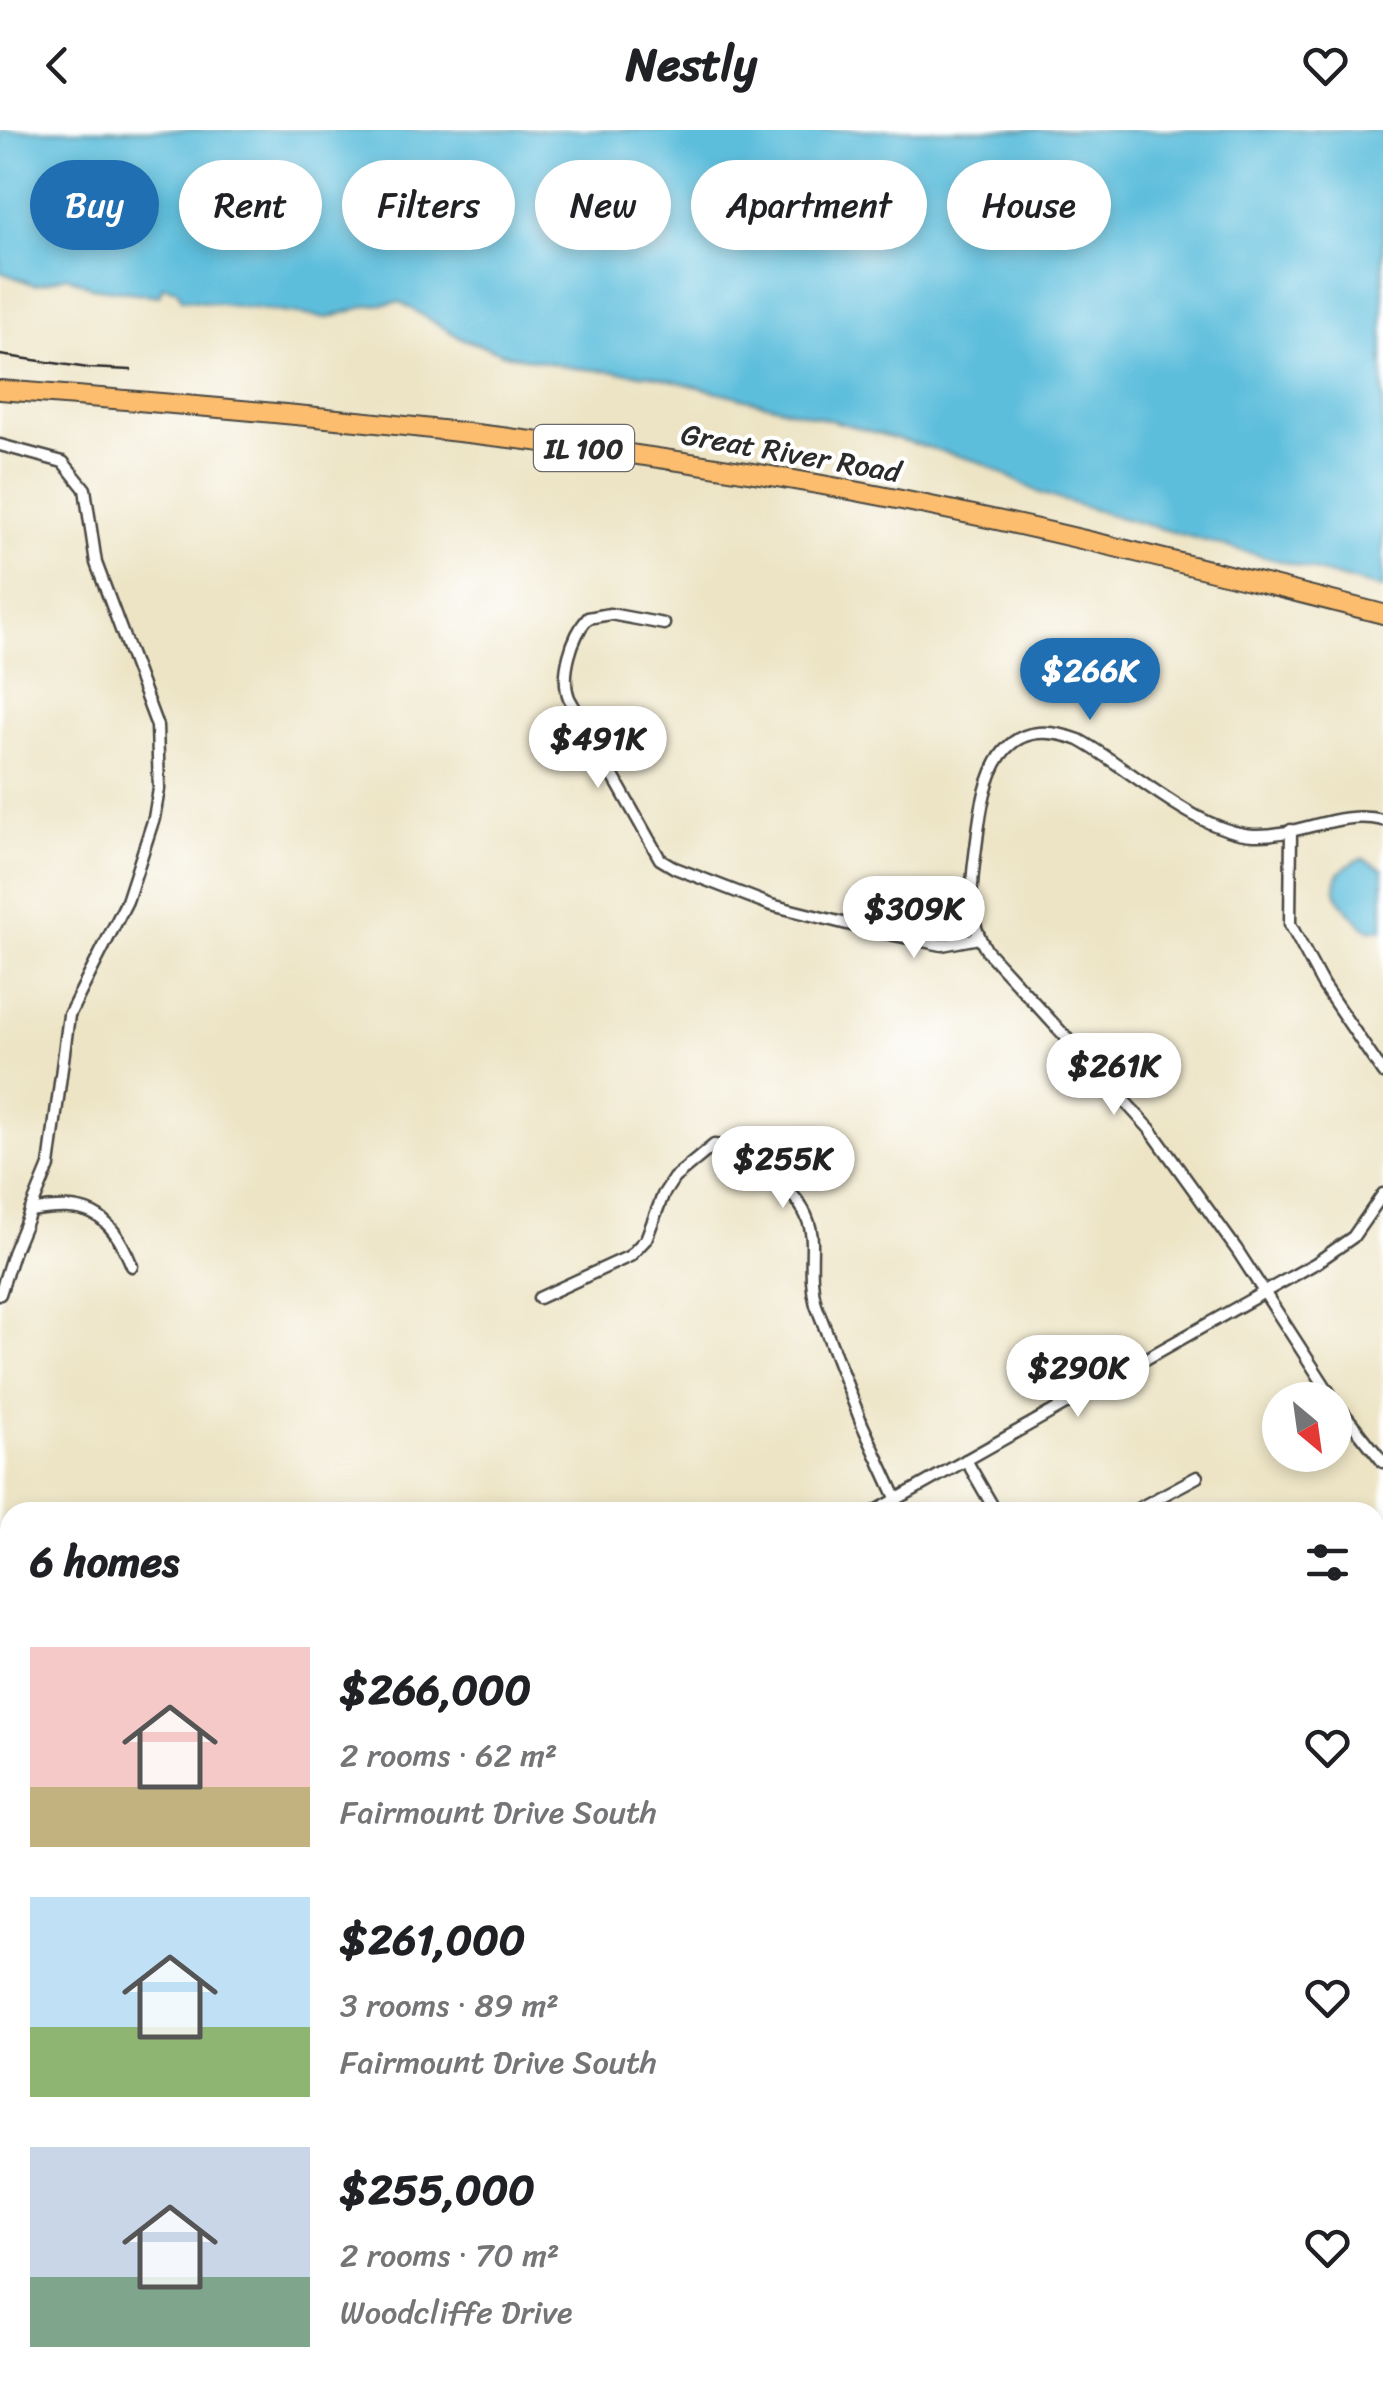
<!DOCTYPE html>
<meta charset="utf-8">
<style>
:root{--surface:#fff;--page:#f6f6f6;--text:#202124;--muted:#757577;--accent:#1f6fb2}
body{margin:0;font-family:Sriracha,sans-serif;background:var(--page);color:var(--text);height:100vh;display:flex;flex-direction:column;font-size:38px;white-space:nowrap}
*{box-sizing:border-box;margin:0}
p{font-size:32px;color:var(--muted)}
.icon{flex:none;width:55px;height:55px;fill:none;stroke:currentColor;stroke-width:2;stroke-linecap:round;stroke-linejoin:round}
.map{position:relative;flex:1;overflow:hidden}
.details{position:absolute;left:0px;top:1372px;width:1385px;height:892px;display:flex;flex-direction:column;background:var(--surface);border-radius:30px 30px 0 0;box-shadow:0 5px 15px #0003}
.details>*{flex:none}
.guide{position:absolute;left:30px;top:30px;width:1325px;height:90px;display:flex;gap:20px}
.needle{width:65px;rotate:151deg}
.controls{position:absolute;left:1262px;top:1252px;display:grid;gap:20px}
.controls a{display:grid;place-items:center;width:90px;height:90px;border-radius:50%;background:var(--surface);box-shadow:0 5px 15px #0003;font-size:50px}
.price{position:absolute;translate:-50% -85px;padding:0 22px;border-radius:35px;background:#fff;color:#222;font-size:32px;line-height:65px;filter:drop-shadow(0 2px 5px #0008)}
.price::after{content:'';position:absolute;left:50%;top:60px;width:30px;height:22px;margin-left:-15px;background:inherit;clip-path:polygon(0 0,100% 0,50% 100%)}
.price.active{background:var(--accent);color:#fff}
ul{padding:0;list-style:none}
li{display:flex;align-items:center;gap:30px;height:250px;padding:0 30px}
li span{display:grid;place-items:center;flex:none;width:280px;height:200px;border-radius:0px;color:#555}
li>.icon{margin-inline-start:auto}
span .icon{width:120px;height:120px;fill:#fffc;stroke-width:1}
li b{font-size:42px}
h2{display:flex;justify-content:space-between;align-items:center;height:120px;padding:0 30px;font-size:42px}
.pill{padding:0 35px;border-radius:45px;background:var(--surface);box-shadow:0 5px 15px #0003;font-size:35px;line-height:90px}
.pill.active{background:var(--accent);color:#fff}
header{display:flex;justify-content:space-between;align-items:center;height:130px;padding:0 30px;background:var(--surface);font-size:45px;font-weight:700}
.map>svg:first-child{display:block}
.water{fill:#5dbedc;stroke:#447484;stroke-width:2.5}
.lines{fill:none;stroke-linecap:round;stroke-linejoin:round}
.minor-casing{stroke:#484742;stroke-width:15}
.tertiary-casing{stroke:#484742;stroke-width:19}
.primary-casing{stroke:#484742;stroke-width:22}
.minor{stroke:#fff;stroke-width:10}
.tertiary{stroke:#fff;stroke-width:14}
.primary{stroke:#fcbd6e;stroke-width:18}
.rail{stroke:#2b2b2b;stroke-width:2.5}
.labels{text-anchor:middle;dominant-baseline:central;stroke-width:8;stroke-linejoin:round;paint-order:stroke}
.shield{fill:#fff;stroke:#6b6b6b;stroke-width:2.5}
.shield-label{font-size:28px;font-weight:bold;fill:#2b2b2b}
.street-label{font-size:30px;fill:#2b2b2b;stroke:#fff}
</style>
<header><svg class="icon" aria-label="back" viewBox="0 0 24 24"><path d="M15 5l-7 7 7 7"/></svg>Nestly<svg class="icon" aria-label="heart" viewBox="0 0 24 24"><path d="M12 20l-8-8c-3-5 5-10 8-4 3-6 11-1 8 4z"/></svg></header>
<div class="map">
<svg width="1383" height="2264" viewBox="0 0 1383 2264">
<rect width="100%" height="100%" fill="#fff"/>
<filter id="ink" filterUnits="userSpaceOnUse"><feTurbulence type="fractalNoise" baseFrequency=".01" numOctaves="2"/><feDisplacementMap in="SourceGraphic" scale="20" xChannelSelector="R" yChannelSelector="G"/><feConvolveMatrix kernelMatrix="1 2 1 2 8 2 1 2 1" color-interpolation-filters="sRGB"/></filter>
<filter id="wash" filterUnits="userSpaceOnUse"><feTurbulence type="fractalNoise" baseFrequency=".0048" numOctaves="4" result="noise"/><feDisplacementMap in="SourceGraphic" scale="40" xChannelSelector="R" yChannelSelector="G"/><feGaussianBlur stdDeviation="2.25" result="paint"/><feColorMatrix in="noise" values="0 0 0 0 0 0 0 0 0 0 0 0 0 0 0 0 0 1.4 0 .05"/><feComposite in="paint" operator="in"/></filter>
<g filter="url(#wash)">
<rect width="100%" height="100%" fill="#ede4c5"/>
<g class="water">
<path d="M0,0H1383V459L1114,386L1042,364L980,332L837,292L651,245L575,238L505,224L461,208L400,172L367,176L328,188L182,169L177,160L163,156L159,166L91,157L67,146L35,155L0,142Z"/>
<path d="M1362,728L1383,739V800L1367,799C1340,775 1314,748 1362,728Z"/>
</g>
</g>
<g filter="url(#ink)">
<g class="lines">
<defs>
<g id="minor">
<path d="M0,315L63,332L85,359L96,433L157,596L159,659L154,688L127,771L69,885L49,1036L13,1123L0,1164"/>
<path d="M664,494L610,484L588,488C572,506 560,545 569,568L660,729L675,738L771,775L875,801L942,815L979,808"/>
<path d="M1291,700L1290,794L1323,855L1383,943"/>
<path d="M30,1081C85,1072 109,1079 132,1136"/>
<path d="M539,1168L630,1126L646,1109L663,1065L674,1048L714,1015L725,1016C761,1041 811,1062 812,1112C812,1134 810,1153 816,1175L862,1294L897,1370"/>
<path d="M1334,1270L1237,1120L1150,999L987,821C964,786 972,750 977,710C984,648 999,580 1079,610C1129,637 1196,702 1254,705C1298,707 1339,679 1383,690"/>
<path d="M1335,1272L1383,1332"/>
<path d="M966,1330L996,1382"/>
<path d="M874,1382L1316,1133L1353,1107L1383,1064"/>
<path d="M1132,1382L1197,1347"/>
<path d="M0,1474L10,1489"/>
<path d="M1375,1744L1383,1739"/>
<path d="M1375,1883L1383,1878"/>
<path d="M0,2063L10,2057"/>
<path d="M0,2179L10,2174"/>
<path d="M1375,2204L1383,2218"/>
<path d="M130,2255L135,2264"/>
<path d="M711,2255L716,2264"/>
<path d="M1033,2255L1038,2264"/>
<path d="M511,2264L526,2255"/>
<path d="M781,2264L795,2255"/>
</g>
<g id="tertiary">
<path d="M0,1885L10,1893"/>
<path d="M294,2255L300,2264"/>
</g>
<path id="primary" d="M0,260C273,281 547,305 817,354C1008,388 1195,436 1383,484"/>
</defs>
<use href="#minor" class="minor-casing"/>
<use href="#tertiary" class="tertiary-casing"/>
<use href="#primary" class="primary-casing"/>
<use href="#minor" class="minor"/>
<use href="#tertiary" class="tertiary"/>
<use href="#primary" class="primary"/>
<path class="rail" d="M0,225L88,238L131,240"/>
</g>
</g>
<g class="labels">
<rect class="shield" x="534" y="295" width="100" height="46" rx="8"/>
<g class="shield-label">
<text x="584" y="318">IL 100</text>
</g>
<g class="street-label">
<text transform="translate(791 323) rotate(10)">Great River Road</text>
</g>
</g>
</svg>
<div class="controls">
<a><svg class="needle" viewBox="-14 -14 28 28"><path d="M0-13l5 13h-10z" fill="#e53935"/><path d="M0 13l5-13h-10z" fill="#757577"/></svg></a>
</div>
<b class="price active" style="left:1090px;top:593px">$266K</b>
<b class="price" style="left:598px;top:661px">$491K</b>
<b class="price" style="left:914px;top:831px">$309K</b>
<b class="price" style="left:1114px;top:988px">$261K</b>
<b class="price" style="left:783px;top:1081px">$255K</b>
<b class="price" style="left:1078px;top:1290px">$290K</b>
<div class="guide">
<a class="pill active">Buy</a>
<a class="pill">Rent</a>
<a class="pill">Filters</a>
<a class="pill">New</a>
<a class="pill">Apartment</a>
<a class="pill">House</a>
</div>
<section class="details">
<h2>6 homes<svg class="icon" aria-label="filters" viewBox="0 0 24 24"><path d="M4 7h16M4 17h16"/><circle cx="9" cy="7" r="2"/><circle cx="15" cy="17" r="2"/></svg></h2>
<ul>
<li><span style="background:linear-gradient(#f6c9c9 70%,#c2b280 0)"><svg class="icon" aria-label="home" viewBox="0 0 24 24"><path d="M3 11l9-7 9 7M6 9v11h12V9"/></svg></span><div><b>$266,000</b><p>2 rooms · 62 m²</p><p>Fairmount Drive South</p></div><svg class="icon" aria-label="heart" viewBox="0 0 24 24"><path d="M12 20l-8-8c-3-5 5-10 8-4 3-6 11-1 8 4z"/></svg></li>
<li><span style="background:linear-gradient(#bfe0f5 65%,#8fb573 0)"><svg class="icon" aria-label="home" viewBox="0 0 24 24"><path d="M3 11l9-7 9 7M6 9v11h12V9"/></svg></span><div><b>$261,000</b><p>3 rooms · 89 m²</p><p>Fairmount Drive South</p></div><svg class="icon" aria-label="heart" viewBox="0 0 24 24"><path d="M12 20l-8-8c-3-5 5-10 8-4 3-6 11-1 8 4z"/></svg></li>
<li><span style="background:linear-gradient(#c9d6e8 65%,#7fa58c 0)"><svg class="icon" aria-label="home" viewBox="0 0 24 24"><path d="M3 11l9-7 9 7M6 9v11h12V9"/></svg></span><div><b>$255,000</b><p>2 rooms · 70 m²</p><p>Woodcliffe Drive</p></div><svg class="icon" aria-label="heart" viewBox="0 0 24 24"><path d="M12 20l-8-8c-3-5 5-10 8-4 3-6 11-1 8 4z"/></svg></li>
</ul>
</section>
</div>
